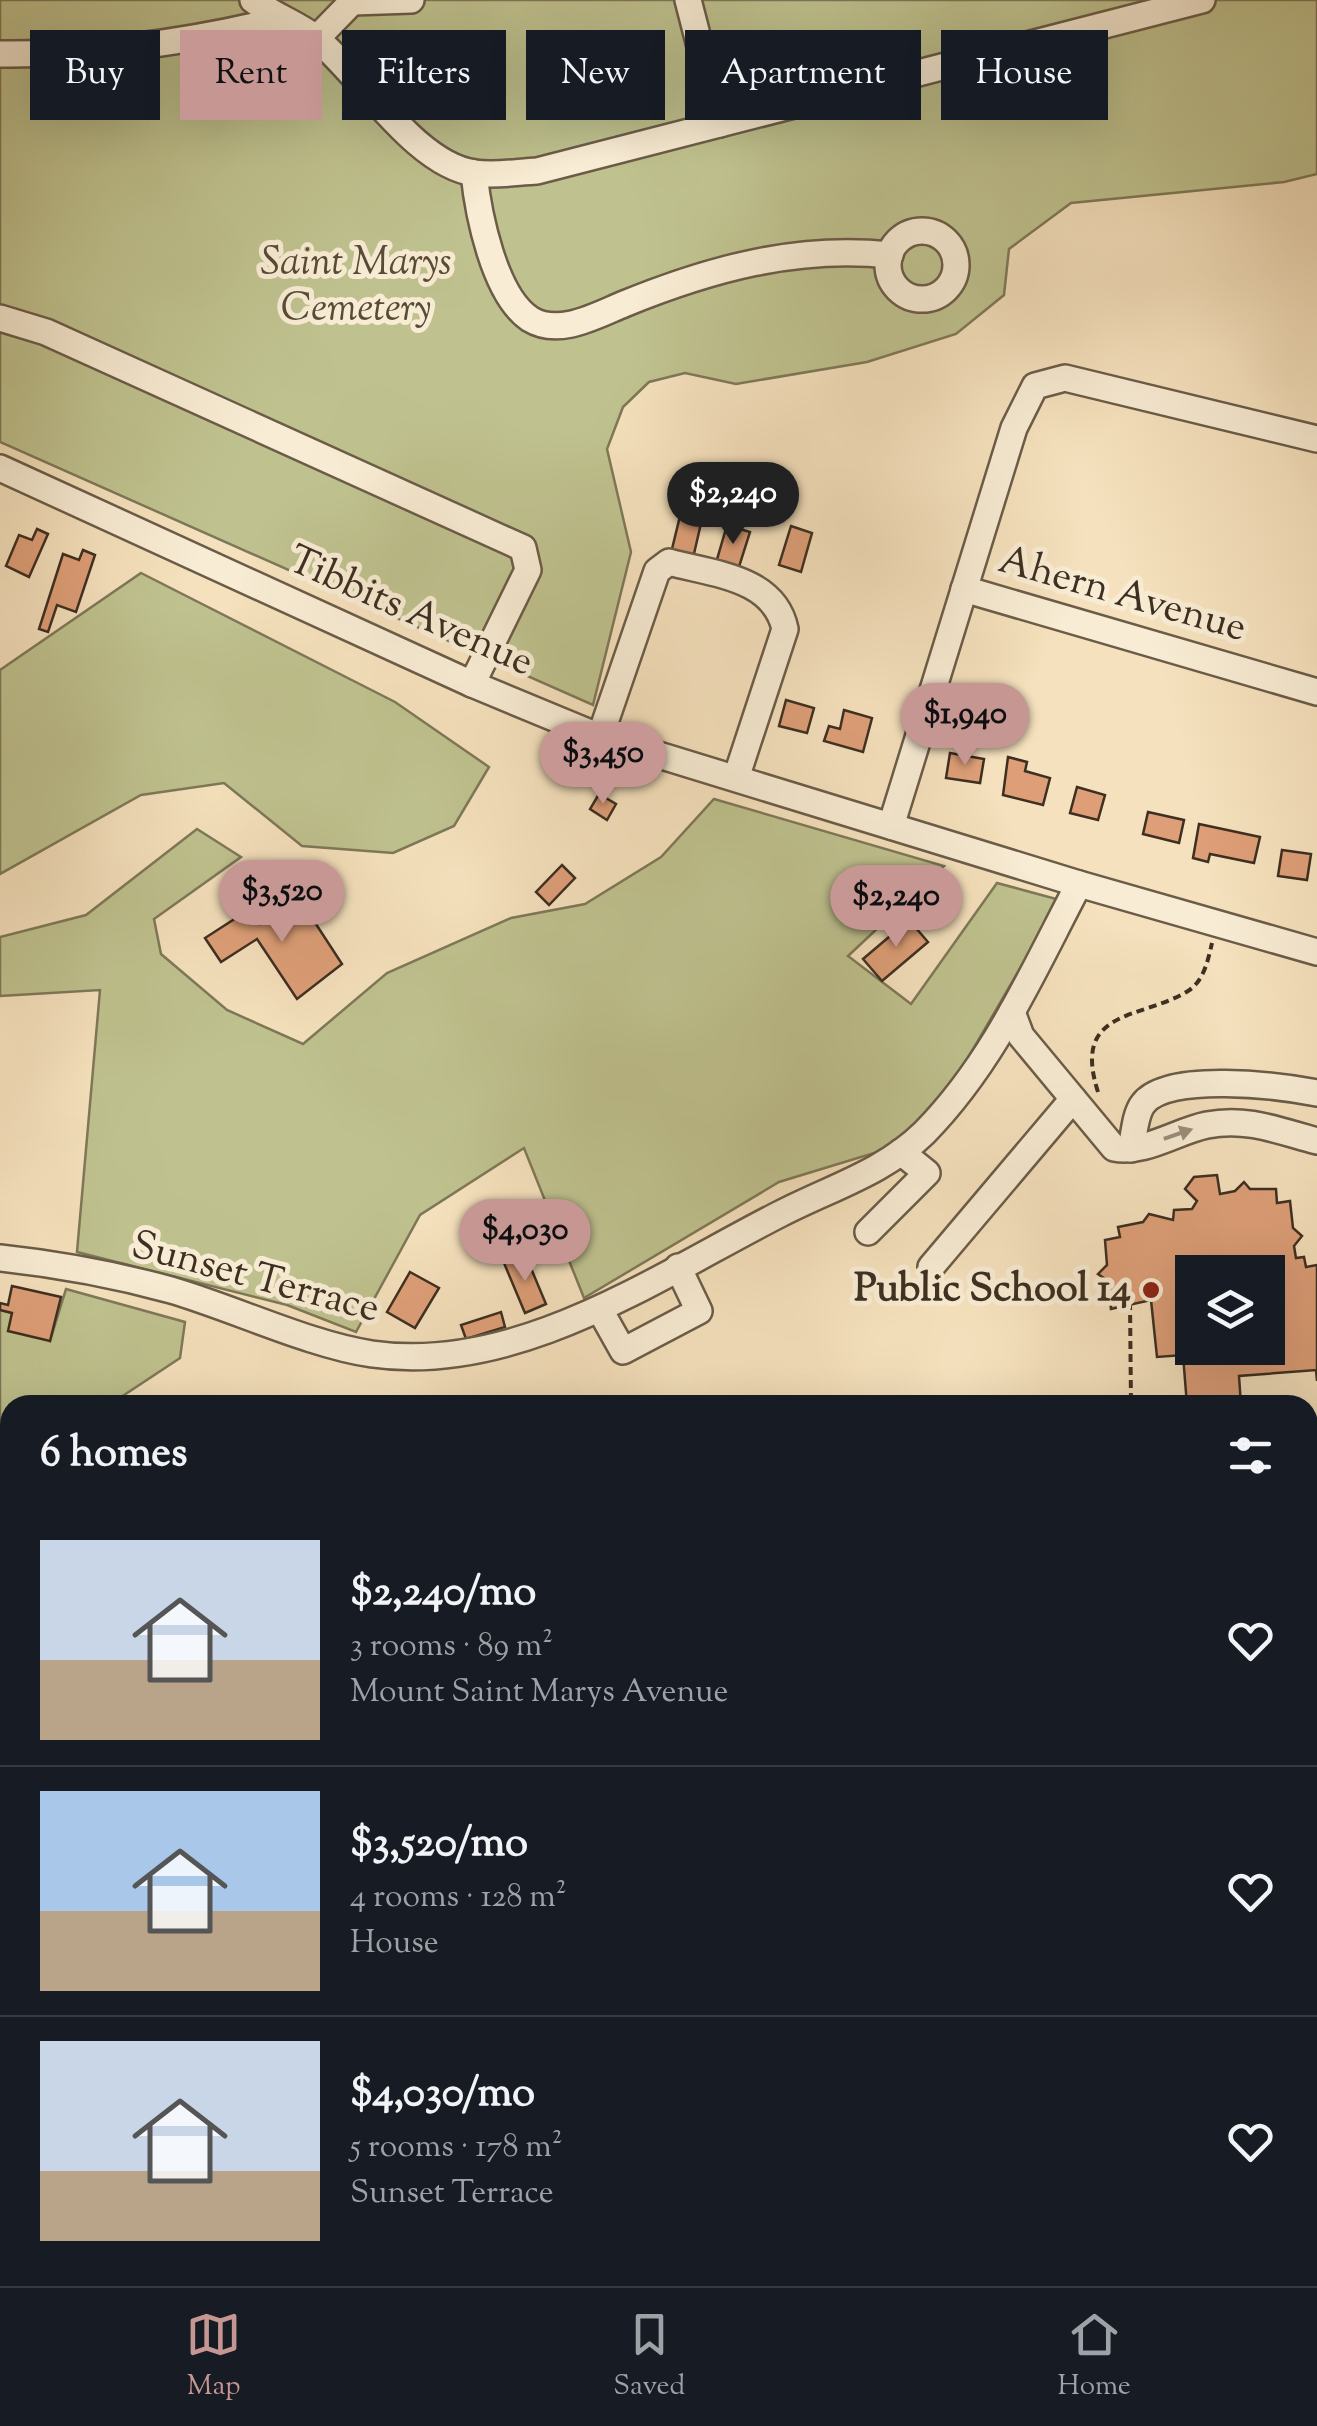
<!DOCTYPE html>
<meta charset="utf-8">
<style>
:root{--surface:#171b24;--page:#242831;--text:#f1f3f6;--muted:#9ea1a6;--line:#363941;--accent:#c59692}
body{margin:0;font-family:"Sorts Mill Goudy",serif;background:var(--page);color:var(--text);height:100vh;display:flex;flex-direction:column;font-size:38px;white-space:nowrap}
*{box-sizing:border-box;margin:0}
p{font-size:32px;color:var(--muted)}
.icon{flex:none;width:55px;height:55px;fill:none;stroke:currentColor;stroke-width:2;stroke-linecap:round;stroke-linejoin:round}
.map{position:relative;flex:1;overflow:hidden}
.panel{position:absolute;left:0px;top:1395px;width:1318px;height:892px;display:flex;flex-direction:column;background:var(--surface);border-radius:30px 30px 0 0;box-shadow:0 10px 40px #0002}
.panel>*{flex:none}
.hud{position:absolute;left:30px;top:30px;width:1258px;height:90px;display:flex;gap:20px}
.controls{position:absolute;left:1175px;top:1255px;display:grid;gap:20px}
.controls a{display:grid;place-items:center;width:110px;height:110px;border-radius:0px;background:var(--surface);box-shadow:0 10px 40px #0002;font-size:50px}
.price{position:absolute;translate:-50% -85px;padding:0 22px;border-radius:35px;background:var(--accent);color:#111;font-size:32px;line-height:65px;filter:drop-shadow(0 2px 5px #0008)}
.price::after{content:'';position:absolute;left:50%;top:60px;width:30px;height:22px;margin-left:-15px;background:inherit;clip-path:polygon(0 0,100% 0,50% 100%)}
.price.current{background:#222;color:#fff}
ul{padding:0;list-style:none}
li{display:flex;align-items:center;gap:30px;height:250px;padding:0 40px}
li+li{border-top:2px solid var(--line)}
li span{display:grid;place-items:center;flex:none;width:280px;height:200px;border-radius:0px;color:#555}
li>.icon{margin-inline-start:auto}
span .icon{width:120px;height:120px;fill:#fffc;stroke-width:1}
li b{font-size:42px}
h2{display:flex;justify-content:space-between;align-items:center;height:120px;padding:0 40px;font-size:42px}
.chip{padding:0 35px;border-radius:0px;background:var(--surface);box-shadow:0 10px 40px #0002;font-size:35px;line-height:90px}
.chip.current{background:var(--accent);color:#111}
.tabs{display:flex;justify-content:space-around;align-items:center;height:140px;border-top:2px solid var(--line);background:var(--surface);font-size:28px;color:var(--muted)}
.tabs a{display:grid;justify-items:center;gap:5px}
.tabs .current{color:var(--accent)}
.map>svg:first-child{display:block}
.green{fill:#bfc28f;stroke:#7e7858;stroke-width:2.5}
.building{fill:#de9f78;stroke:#3d2f21;stroke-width:2.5;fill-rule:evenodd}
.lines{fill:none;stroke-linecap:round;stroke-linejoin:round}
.minor-casing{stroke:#6b5c48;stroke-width:30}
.path{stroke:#3d2f21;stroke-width:4;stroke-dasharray:8 5;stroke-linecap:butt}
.minor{stroke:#f8ecd4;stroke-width:25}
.oneway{fill:#9a8e7a}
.poi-dot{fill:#8f2418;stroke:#f8ecd4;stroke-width:4}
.labels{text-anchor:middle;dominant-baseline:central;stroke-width:10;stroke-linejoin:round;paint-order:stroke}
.park-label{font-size:40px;font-style:italic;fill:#574c37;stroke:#f8ecd4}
.street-label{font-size:40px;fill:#3d2f21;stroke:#f8ecd4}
.poi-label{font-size:40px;font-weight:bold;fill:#3d2f21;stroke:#f8ecd4;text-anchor:end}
</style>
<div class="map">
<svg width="1317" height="2286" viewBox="0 0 1317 2286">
<rect width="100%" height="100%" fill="#f5e1bd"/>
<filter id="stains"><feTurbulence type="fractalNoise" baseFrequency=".002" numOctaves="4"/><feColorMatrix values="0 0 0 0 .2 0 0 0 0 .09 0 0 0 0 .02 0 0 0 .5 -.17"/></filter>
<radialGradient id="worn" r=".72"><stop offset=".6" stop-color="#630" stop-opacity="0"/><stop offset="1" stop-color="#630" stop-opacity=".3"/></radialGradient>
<g class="green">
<path d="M0,0H1317V174L1284,182L1071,203L1009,249L1004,295L956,334L867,362L736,384L685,373L649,382L623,407L607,449L631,552L593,705L0,442Z"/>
<path d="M141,573L395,702L489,767L454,826L393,853L302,846L224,783L141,795L0,874V670Z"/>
<path d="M714,799L944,866L848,956L911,1004L997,883L1060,900L958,1075L894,1147L779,1182L584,1298L524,1148L420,1215L356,1332L287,1305L77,1252L100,990L0,996V937L86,915L197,829L241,857L154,919L161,954L227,1010L303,1044L387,973L511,918L585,904L661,857Z"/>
<path d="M66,1289L185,1322L180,1358L109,1405H10V1435L0,1434V1310L12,1313L50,1341Z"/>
<path d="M1308,1581L1317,1584V1828L1310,1829Z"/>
<path d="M10,1741V1878C0,1852 0,1766 10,1741Z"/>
</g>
<g class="building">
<path d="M694,490L708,493L693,558L671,553L681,512L688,513Z"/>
<path d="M727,525L750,532L738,570L716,563Z"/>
<path d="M791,526L812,533L801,572L779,565Z"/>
<path d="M37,529L48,534L29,577L6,566L19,535L32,540Z"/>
<path d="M83,550L95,555L76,612L57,605L48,632L39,629L63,554L79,560Z"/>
<path d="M786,700L814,708L807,733L779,726Z"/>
<path d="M844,710L872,718L863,752L824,741L829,726L840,729Z"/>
<path d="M950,753L984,759L980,783L946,778Z"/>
<path d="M1008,757L1027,762L1025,771L1050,778L1043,805L1003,795Z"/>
<path d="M1077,787L1105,795L1098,820L1070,813Z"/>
<path d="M599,794L616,804L607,820L590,809Z"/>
<path d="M1148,812L1184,820L1179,843L1143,834Z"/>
<path d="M1199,824L1260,837L1254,863L1210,854L1208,862L1193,858Z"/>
<path d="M1282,850L1311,854L1307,880L1278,876Z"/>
<path d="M562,865L575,878L549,905L536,892Z"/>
<path d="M299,898L342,964L297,999L257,939L221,962L205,938L250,909L260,924Z"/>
<path d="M909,920L928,942L882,981L863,959Z"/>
<path d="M1217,1175L1220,1194L1235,1191L1244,1182L1250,1189H1276L1277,1203L1290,1201L1293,1228L1302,1236L1294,1246L1296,1258L1304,1257L1306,1267L1317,1265V1381L1316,1370L1239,1376L1241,1405H1187L1183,1355L1157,1357L1151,1300L1111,1309L1108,1281L1098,1274L1107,1265L1105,1240L1120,1237L1118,1227L1143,1222L1149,1214L1173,1220L1174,1210L1192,1209L1197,1201L1185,1189L1194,1177ZM1192,1272H1268V1348H1192Z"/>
<path d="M525,1254L546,1304L525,1313L504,1263Z"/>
<path d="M410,1272L439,1288L415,1328L387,1312Z"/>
<path d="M12,1286L61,1297L50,1341L8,1331L12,1313L0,1310V1303L8,1305Z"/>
<path d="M501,1312L505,1327L466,1339L461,1325Z"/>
<path d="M0,1541L10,1547V1579L0,1573Z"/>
<path d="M1308,1860H1317V1973L1308,1972Z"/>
<rect x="1308" y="2130" width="9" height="62"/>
<path d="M495,2278H776L767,2286H503Z"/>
<rect x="842" y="2278" width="78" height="8"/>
<path d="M966,2278H1170L1159,2286H966Z"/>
</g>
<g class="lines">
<defs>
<g id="minor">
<path d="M253,0C273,16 301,25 318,40C362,77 417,166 475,173C495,176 517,172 537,171L1202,0"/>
<path d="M688,0L720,124"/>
<path d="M353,2L411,0"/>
<path d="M317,38L354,0"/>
<path d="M0,54C96,55 186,43 279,20"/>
<path d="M474,173C478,213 494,295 530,319C559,337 597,315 624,304C710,269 797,245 890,255"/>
<circle cx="922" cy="265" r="34"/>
<path d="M0,318L46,332L523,548L528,570L472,684"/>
<path d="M0,468L472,684L600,737L1079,884L1317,952"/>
<path d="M964,589L1317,692"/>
<path d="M600,737L657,571L669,562C712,574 774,577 785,629L736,778"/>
<path d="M891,826L1014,428L1035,386L1065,378L1317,439"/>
<path d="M1012,1012L1021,1036L1114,1148C1145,1154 1177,1131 1207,1125C1247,1117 1279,1131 1317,1141"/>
<path d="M1131,1149C1134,1136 1135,1114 1143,1104C1167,1071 1281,1086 1317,1093"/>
<path d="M868,1232L927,1173L901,1152"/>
<path d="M0,1258C56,1264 116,1275 171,1290C233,1308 310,1345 372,1354C517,1375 658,1276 780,1214C830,1188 883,1173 924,1133C994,1062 1033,971 1079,884"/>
<path d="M931,1267L1073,1099"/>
<path d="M600,1310L623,1351L699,1311L678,1267"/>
<path d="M1308,1851H1317"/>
<path d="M361,2286V2278"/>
<path d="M418,2286L419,2278"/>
</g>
</defs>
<use href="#minor" class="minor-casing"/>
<g class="path">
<path d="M1098,1092C1071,1008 1141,1020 1188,991C1204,981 1208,960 1212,943"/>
<path d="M1130,1302L1131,1405"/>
<path d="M1308,1483H1317"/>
<path d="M1308,2222H1317"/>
<path d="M448,2278V2286"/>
<path d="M1228,2278L1231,2286"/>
<path d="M1190,2286L1198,2278"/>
</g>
<use href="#minor" class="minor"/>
</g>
<defs><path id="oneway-solid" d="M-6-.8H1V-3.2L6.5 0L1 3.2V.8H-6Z" transform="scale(2.5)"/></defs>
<use class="oneway" href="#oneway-solid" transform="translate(1178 1134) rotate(-19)"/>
<circle class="poi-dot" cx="1151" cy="1290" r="10"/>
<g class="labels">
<g class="park-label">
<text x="356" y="264">Saint Marys<tspan x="356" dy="46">Cemetery</tspan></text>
</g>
<g class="street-label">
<text transform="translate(1122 596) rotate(16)">Ahern Avenue</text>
<text transform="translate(410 613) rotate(24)">Tibbits Avenue</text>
<text transform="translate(255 1279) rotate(15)">Sunset Terrace</text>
</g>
<g class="poi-label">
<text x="1131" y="1290">Public School 14</text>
</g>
</g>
<rect width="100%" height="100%" filter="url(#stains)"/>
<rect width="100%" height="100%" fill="url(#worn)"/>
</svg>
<div class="controls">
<a><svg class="icon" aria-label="layers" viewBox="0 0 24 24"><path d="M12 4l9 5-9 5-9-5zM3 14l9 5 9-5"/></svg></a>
</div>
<b class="price current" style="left:733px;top:547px">$2,240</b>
<b class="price" style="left:965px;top:768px">$1,940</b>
<b class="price" style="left:603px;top:807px">$3,450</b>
<b class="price" style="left:282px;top:945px">$3,520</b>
<b class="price" style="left:896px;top:950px">$2,240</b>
<b class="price" style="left:525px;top:1284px">$4,030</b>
<div class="hud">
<a class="chip">Buy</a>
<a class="chip current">Rent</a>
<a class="chip">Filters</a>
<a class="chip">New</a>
<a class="chip">Apartment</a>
<a class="chip">House</a>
</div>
<section class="panel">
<h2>6 homes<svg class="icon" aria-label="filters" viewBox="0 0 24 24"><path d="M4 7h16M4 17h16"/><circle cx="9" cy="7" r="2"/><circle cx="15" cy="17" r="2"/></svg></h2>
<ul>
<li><span style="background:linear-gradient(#c9d6e8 60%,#b9a48a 0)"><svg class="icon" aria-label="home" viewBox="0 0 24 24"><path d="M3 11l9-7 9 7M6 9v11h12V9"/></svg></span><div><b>$2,240/mo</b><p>3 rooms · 89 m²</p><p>Mount Saint Marys Avenue</p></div><svg class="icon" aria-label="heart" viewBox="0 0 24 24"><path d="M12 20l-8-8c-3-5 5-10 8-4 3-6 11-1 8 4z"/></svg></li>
<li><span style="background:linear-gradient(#a9c7e8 60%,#b9a48a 0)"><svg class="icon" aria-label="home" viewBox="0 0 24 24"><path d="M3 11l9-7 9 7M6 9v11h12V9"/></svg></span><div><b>$3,520/mo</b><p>4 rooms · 128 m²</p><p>House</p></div><svg class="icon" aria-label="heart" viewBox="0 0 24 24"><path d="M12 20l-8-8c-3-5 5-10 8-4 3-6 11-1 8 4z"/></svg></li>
<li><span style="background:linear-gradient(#c9d6e8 65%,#b9a48a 0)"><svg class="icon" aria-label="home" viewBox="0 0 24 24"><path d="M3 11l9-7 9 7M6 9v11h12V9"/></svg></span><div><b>$4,030/mo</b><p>5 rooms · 178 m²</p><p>Sunset Terrace</p></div><svg class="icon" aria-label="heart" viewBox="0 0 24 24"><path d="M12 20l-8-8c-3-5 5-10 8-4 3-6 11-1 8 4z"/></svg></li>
</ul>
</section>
</div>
<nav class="tabs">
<a class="current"><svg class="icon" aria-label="map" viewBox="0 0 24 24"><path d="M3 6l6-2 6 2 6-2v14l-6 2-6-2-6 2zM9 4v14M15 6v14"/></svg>Map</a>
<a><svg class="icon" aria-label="saved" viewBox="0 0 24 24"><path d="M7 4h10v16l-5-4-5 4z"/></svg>Saved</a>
<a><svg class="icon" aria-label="home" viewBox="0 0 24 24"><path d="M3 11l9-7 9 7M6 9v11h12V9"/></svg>Home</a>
</nav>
